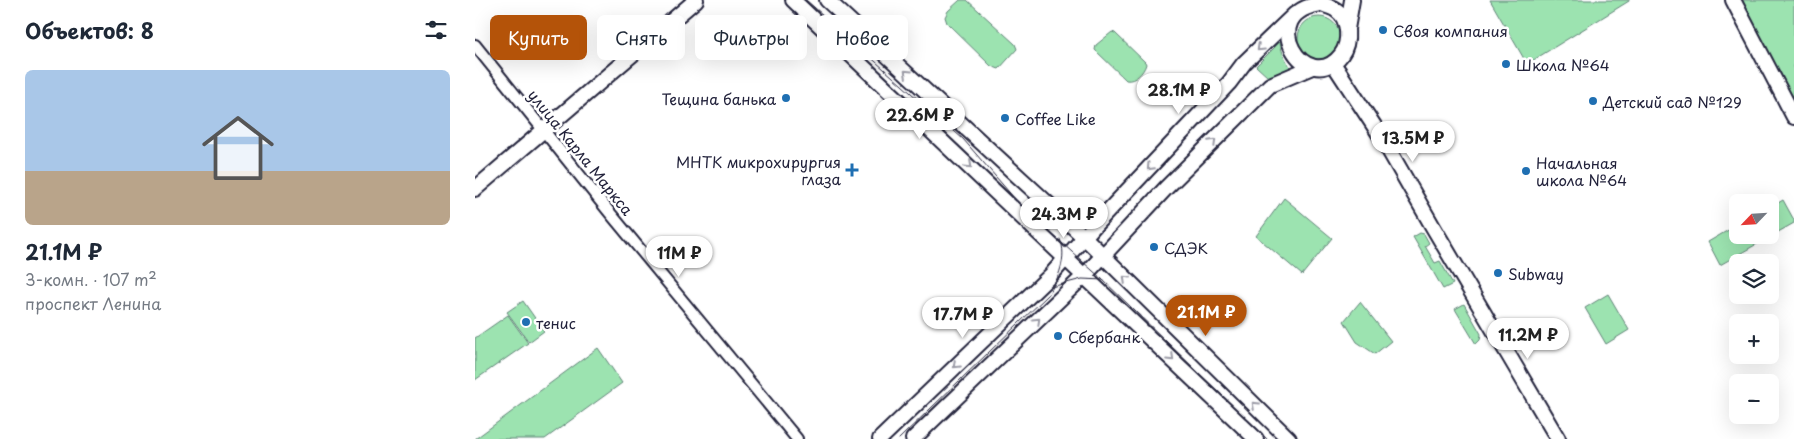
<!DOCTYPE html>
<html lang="ru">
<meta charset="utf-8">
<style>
:root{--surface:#fff;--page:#f6f6f7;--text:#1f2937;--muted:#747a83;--line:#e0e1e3;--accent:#b45309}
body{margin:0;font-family:"Playpen Sans",sans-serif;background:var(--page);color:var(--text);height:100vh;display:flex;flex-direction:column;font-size:19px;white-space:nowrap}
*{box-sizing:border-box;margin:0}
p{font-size:16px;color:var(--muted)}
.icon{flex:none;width:28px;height:28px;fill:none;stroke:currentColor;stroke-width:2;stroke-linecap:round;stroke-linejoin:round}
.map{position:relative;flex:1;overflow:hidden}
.sheet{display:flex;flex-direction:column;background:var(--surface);width:475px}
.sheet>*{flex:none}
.top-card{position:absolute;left:15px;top:15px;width:475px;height:45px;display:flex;gap:10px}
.needle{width:32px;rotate:245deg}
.controls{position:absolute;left:1254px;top:194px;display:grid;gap:10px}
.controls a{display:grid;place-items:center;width:50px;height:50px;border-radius:8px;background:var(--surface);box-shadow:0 5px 20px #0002;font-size:25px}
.price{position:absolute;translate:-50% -42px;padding:0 11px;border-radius:18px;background:#fff;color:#222;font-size:16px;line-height:32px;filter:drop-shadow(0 1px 2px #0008)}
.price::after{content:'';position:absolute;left:50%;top:30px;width:15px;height:11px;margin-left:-8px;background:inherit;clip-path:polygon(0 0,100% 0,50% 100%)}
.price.active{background:var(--accent);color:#fff}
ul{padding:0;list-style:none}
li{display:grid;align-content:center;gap:10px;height:265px;padding:0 25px}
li+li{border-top:1px solid var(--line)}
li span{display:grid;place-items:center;height:155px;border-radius:8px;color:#555}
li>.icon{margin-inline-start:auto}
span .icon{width:90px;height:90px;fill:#fffc;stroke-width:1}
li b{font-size:21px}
h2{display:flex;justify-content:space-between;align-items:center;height:60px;padding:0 25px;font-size:21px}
.chip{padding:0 18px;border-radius:8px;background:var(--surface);box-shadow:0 5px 20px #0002;font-size:18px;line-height:45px}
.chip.active{background:var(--accent);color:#fff}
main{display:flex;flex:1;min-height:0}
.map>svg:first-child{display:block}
.green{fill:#9ce3b0;stroke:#5f8276}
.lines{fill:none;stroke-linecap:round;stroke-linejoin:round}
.street-casing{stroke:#22223b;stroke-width:14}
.secondary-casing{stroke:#22223b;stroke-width:18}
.street{stroke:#fff;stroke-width:10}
.secondary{stroke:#fff;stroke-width:14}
.tram{stroke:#22223b;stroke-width:1}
.oneway{stroke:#9c9ca7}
.poi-dot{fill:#1f6fb2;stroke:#fff;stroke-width:2}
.labels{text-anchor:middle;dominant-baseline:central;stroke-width:5;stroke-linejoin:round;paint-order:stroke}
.poi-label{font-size:15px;fill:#22223b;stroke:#fff;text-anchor:start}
.street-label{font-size:15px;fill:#22223b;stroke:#fff}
</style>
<main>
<section class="sheet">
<h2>Объектов: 8<svg class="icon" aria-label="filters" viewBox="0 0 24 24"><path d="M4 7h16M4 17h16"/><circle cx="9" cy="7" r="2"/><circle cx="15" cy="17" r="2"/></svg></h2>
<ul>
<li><span style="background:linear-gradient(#a9c7e8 65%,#b9a48a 0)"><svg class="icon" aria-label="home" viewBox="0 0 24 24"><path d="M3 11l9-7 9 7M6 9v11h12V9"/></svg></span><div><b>21.1M ₽</b><p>3-комн. · 107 m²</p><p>проспект Ленина</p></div></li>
</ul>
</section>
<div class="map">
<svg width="1319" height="439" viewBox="0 0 1319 439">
<rect width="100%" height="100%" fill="#fff"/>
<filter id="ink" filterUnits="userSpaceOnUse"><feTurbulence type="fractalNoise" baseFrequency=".02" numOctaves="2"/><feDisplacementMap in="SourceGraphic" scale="10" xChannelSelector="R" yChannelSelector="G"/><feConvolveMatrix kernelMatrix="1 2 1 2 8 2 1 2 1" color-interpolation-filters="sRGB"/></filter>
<g filter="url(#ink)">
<g class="green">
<path d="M485,0H492L540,44L542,49L524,69L516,66L472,23L470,17L473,11Z"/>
<path d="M1015,0H1154V1L1052,64Z"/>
<path d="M1262,0H1319V106Z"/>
<circle cx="844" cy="38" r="21"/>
<path d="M637,32L640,33L670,62L671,64C669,72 660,82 651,80L620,50L621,45Z"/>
<path d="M805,42C807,54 811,62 819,71L794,78L781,66Z"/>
<path d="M809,198L857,238L827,275L781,236Z"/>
<path d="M1308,200L1319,220V223L1245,265L1233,242L1262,225V235H1295V208Z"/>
<path d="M945,233L949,234L954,243L950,246L960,263L965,261L978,284L968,289L938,237Z"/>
<path d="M1133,294L1154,330L1131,344L1110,308Z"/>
<path d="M48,301L69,331L54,342L32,312Z"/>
<path d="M885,302L916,341L900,354L882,342L869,321Z"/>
<path d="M989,304L1006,334L1005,340L1001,344L980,309Z"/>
<path d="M33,315L53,343L0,380V338Z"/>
<path d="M123,348L147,383L70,439H0Z"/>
</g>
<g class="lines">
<defs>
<path id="street" d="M0,45L135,213L322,439"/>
<g id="secondary">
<path d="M318,0L781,439"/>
<path d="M352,0L609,237L814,439"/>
<path d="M1258,0L1319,117"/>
<path d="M847,4C851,6 857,7 861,10C875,19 875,43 866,55C832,99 777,12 847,4Z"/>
<path d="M872,29L877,0"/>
<path d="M858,63L907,138L958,227L1083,439"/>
<path d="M0,189L221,0"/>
<path d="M405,439L576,275L619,226L754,83L769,63L820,14"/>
<path d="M438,439L610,275L691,188L795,85L837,67"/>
</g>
</defs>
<use href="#street" class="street-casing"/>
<use href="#secondary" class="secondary-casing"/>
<use href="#street" class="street"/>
<use href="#secondary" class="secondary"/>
<g class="tram">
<path d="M331,0L488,139L547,207L627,279L792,439"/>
<path d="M576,287L607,279L629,280"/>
<path d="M424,439L573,295C583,280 593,257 585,239"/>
</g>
</g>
<defs><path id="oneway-chevron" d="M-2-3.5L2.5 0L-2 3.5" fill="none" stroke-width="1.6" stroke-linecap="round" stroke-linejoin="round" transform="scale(1.25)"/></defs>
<g class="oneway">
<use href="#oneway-chevron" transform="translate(785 48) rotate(136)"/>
<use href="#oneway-chevron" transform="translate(432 73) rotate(-137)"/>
<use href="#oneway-chevron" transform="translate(738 142) rotate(-45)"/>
<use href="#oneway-chevron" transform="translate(494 165) rotate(43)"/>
<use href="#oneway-chevron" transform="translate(675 167) rotate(133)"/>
<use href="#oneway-chevron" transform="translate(651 279) rotate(-136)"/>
<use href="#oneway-chevron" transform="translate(562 321) rotate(-44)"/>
<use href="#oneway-chevron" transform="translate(696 358) rotate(44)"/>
<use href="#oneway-chevron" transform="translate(481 365) rotate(136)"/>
<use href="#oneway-chevron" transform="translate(780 405) rotate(-136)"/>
</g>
</g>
<g class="poi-dot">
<circle cx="908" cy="30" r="5"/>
<circle cx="1031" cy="64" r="5"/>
<circle cx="311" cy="98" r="5"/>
<circle cx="1118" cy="101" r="5"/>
<circle cx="530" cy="118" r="5"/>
<path d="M374.5 162.5h5v5h5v5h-5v5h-5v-5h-5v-5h5z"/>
<circle cx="1051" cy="171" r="5"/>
<circle cx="679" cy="247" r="5"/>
<circle cx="1023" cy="273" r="5"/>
<circle cx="51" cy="322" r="5"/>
<circle cx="583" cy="336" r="5"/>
</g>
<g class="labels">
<g class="poi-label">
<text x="918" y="30">Своя компания</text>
<text x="1041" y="64">Школа №64</text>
<text x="301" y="98" text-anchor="end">Тещина банька</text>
<text x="1128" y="101">Детский сад №129</text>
<text x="540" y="118">Coffee Like</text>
<text x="366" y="161" text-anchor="end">МНТК микрохирургия<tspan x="366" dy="17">глаза</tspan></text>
<text x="1061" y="162">Начальная<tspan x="1061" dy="17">школа №64</tspan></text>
<text x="689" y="247">СДЭК</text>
<text x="1033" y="273">Subway</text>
<text x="61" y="322">тенис</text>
<text x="593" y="336">Сбербанк</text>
</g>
<g class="street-label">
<text transform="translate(106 152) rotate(51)">улица Карла Маркса</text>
</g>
</g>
</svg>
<div class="controls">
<a><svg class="needle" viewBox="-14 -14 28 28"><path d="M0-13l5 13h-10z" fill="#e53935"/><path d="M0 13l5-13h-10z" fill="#747a83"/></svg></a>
<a><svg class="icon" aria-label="layers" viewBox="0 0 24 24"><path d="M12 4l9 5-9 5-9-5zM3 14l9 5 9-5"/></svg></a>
<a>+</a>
<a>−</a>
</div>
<b class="price" style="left:704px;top:115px">28.1M ₽</b>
<b class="price" style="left:445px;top:140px">22.6M ₽</b>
<b class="price" style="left:938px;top:163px">13.5M ₽</b>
<b class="price" style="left:589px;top:239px">24.3M ₽</b>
<b class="price" style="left:204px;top:278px">11M ₽</b>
<b class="price active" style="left:731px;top:337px">21.1M ₽</b>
<b class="price" style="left:488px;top:339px">17.7M ₽</b>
<b class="price" style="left:1053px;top:360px">11.2M ₽</b>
<div class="top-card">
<a class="chip active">Купить</a>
<a class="chip">Снять</a>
<a class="chip">Фильтры</a>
<a class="chip">Новое</a>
</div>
</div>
</main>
